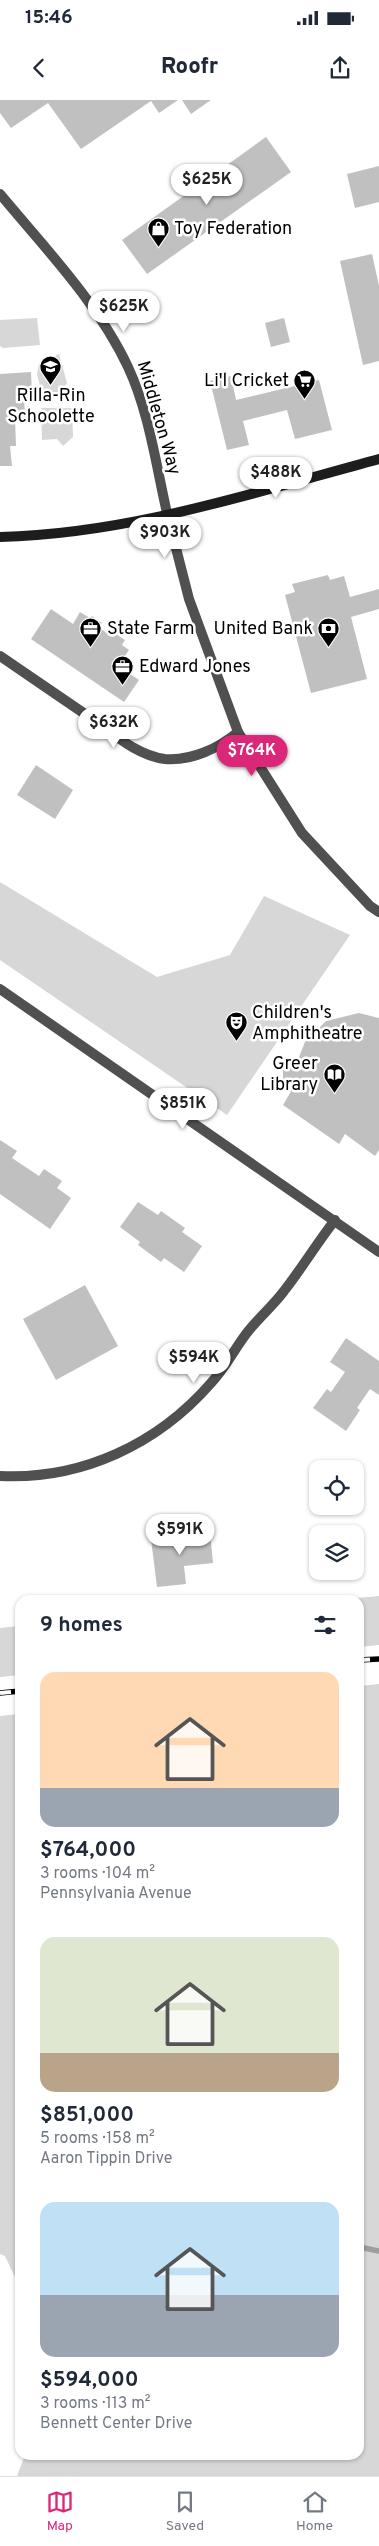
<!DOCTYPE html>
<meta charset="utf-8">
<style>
:root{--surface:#fff;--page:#f2f2f3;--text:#1f2937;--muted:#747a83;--line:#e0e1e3;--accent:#db2777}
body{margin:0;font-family:Overpass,sans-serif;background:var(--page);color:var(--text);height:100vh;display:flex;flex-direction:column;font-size:19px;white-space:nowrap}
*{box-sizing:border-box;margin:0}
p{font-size:16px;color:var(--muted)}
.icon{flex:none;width:28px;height:28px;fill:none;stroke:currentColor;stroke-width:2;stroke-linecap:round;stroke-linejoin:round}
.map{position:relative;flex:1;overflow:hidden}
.sheet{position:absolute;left:15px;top:1495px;width:349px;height:865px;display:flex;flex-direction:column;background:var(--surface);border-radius:15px;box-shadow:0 1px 4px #0004}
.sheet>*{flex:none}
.fabs{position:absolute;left:309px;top:1360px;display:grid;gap:10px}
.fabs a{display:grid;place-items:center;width:55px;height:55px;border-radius:10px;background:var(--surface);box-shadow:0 1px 4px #0004;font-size:25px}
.price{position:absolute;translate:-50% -42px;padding:0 11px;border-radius:18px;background:#fff;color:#222;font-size:16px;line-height:32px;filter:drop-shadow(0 1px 2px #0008)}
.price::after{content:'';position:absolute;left:50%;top:30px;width:15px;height:11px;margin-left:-8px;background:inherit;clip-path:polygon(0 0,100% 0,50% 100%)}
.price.selected{background:var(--accent);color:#fff}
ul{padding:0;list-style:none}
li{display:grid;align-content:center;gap:10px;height:265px;padding:0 25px}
li span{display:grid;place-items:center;height:155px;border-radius:15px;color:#555}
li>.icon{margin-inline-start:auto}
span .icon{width:90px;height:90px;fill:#fffc;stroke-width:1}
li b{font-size:21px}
h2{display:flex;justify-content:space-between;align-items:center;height:60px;padding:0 25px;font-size:21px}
.status{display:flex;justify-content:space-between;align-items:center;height:35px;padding:0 25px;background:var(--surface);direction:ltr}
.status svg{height:14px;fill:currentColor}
header{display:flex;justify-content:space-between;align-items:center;height:65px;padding:0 25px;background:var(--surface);font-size:22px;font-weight:800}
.dock{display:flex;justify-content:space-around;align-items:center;height:70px;border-top:1px solid var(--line);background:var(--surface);font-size:14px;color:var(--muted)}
.dock a{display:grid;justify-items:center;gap:2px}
.dock .selected{color:var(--accent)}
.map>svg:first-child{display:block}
.green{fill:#d7d7d7}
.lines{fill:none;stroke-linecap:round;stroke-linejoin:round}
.stream{stroke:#9e9e9e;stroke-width:5.5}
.building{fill:#c0c0c0}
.minor{stroke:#505050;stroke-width:10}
.tertiary{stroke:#505050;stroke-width:10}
.secondary{stroke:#1d1d1d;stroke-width:10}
.rail-casing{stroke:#000;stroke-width:5.5}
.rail{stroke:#fff;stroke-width:4;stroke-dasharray:11;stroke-linecap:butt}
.labels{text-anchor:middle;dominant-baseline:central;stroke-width:5;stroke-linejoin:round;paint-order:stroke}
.poi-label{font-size:18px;fill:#000;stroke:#fff;text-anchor:start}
.street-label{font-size:18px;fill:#000;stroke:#fff}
</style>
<div class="status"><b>15:46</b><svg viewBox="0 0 49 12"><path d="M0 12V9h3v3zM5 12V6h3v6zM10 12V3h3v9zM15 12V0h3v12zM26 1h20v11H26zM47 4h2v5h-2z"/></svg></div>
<header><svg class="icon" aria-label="back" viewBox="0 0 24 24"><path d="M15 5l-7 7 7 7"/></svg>Roofr<svg class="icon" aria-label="share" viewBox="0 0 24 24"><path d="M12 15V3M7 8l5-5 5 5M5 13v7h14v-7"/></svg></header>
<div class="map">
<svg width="379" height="2376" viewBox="0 0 379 2376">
<rect width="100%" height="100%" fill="#fff"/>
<g class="green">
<path d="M37,218L40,245L3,248L0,246V220Z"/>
<path d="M59,254L67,283L61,293L42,294L37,274L39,264Z"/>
<path d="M41,308H72L73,337L63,346L57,339L42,340Z"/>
<path d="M0,782L157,877L230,855L264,796L350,835L227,1015L0,860Z"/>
<path d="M379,1496V1545L359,1547V1500H335Z"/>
<path d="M20,1526V1575L0,1577V1528Z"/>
<path d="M379,1584V2376H17L25,2355H359V1586Z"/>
<path d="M20,1614V2188L5,2156L0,2154V1616Z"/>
</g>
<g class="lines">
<path class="stream" d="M364,2148L379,2151"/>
</g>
<g class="building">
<path d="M0,0H178L159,13L151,1L81,49L48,3L11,28L0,13Z"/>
<path d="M182,0H211L191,14Z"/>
<path d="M266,37L291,72L147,174L122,140Z"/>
<path d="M379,66V102L355,108L347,74Z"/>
<path d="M372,154L379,186V261L363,265L340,161Z"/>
<path d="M284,218L290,242L271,247L265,223Z"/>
<path d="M31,272L32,294L24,295L25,318L15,319L16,346H10L12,366H0V274Z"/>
<path d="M231,276L236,300L319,280L332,330L295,339L287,310L243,321L249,345L227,350L210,281Z"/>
<path d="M328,475L330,480L344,476L350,497L379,489V509L351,517L367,579L311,593L285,495L295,492L292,484Z"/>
<path d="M51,509L73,524L80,512L90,518L92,516L102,523L99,528L114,537L116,534L125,540L122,545L129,550L118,566L139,580L124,602L31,539Z"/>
<path d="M36,665L73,690L55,719L17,695Z"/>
<path d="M359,913L379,918V1050L375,1056L345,1034L339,1044L283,1005L297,981H283V962H297L305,942L326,921Z"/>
<path d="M0,1040L17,1051L12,1058L39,1076L44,1069L62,1081L57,1088L71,1098L50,1129L0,1094Z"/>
<path d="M138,1102L158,1115L161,1111L185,1128L182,1132L202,1146L184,1172L164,1158L161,1162L138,1145L140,1142L120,1127Z"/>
<path d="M85,1185L118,1246L56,1280L23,1219Z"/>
<path d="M346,1238L379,1261V1295L370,1289L357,1308L360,1310L346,1331L313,1308L327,1289L331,1292L345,1272L330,1262Z"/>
<path d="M201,1430V1433L210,1432L213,1463L184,1466L186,1484L157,1487L151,1439L162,1438L161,1434L170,1433V1437L192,1435L191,1431Z"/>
</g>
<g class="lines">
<g class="minor">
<path d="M0,94C45,148 98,203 128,267C149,312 156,365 167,413"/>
<path d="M0,556C28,575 57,595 85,614C109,630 136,656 165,659C192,661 219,648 238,632"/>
<path d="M0,889L379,1152"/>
<path d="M0,1376C82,1380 158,1344 211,1283C225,1268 234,1250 246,1234C258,1218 273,1206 284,1191C302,1168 317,1143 335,1120"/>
</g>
<path class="tertiary" d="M167,413L189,499L238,632L302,733L370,806L379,812"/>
<path class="secondary" d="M0,437C129,434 256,392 379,359"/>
<defs>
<g id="rail">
<path d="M359,1560L379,1559"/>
<path d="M0,1593L20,1591"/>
</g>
</defs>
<use href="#rail" class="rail-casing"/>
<use href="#rail" class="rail"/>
</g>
<defs>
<symbol id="shop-pin" viewBox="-11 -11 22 30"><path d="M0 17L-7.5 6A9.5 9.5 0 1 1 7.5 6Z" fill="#000" stroke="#fff"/><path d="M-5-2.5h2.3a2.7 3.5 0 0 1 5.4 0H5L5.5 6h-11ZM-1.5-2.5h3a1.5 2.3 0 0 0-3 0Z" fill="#fff"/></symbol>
<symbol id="school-pin" viewBox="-11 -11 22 30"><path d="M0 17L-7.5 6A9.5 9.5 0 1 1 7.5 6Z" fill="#000" stroke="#fff"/><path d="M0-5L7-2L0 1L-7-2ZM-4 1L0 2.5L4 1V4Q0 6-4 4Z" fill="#fff"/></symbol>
<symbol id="supermarket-pin" viewBox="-11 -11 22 30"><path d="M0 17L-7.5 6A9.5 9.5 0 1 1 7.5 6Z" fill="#000" stroke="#fff"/><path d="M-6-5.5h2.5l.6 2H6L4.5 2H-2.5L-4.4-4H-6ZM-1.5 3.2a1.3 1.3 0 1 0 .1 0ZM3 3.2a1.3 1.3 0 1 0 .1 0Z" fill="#fff"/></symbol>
<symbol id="office-pin" viewBox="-11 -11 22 30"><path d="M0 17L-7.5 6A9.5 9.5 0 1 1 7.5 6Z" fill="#000" stroke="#fff"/><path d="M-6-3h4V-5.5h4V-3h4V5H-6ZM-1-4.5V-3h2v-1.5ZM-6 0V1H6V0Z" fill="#fff"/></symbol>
<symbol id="bank-pin" viewBox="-11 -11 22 30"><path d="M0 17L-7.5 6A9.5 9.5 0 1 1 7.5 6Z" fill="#000" stroke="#fff"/><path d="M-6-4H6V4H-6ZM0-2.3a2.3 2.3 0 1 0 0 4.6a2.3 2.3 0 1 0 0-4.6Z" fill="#fff"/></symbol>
<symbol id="theatre-pin" viewBox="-11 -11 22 30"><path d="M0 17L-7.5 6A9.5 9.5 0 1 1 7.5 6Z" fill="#000" stroke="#fff"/><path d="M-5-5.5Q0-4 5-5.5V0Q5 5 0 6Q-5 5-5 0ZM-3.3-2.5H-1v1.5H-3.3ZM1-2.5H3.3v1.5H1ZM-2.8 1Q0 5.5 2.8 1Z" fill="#fff"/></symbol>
<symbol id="library-pin" viewBox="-11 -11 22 30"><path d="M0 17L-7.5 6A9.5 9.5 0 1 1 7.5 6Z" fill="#000" stroke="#fff"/><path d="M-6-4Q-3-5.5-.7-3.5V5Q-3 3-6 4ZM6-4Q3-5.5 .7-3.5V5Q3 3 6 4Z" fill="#fff"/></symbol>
</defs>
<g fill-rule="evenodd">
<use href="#shop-pin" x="146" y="116" width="25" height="34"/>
<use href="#school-pin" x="38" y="254" width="25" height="34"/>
<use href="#supermarket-pin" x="292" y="268" width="25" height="34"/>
<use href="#office-pin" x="78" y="516" width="25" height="34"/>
<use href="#bank-pin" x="316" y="516" width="25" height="34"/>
<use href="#office-pin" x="110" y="554" width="25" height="34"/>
<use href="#theatre-pin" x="224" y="910" width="25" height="34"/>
<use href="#library-pin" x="322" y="962" width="25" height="34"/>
</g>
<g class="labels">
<g class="poi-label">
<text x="174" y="129">Toy Federation</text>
<text x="289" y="281" text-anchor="end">Li'l Cricket</text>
<text x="51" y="296" text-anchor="middle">Rilla-Rin<tspan x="51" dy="21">Schoolette</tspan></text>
<text x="107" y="529">State Farm</text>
<text x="313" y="529" text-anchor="end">United Bank</text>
<text x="139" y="567">Edward Jones</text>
<text x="252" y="913">Children's<tspan x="252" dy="21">Amphitheatre</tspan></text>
<text x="318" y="964" text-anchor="end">Greer<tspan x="318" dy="21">Library</tspan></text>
</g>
<g class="street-label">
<text transform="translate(158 318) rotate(74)">Middleton Way</text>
</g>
</g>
</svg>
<div class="fabs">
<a><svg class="icon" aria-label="locate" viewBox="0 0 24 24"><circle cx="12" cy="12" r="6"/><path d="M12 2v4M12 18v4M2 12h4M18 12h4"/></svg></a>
<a><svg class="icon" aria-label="layers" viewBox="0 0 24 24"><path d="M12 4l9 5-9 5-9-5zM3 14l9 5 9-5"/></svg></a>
</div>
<b class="price" style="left:207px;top:106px">$625K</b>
<b class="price" style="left:124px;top:233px">$625K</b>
<b class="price" style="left:276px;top:399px">$488K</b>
<b class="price" style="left:165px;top:459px">$903K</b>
<b class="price" style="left:114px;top:649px">$632K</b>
<b class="price selected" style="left:252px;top:677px">$764K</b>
<b class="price" style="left:183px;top:1030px">$851K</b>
<b class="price" style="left:194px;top:1284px">$594K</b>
<b class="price" style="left:180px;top:1456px">$591K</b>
<section class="sheet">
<h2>9 homes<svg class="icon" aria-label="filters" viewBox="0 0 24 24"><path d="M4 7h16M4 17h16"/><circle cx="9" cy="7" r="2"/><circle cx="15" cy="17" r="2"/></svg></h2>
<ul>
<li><span style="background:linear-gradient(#ffd9b3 75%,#9aa5b1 0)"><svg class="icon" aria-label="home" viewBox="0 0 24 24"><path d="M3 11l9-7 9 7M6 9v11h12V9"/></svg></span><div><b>$764,000</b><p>3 rooms · 104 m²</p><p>Pennsylvania Avenue</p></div></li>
<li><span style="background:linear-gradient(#dfe7d0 75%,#b9a48a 0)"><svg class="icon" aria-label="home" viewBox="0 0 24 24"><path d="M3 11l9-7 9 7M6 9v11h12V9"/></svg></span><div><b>$851,000</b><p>5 rooms · 158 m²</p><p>Aaron Tippin Drive</p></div></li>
<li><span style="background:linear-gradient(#bfe0f5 60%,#9aa5b1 0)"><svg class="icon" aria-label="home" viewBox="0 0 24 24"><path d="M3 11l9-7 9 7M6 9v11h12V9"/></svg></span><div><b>$594,000</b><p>3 rooms · 113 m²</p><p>Bennett Center Drive</p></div></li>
</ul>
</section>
</div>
<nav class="dock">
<a class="selected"><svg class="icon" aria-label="map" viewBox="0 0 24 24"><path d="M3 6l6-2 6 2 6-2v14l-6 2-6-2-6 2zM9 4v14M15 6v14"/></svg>Map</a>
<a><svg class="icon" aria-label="saved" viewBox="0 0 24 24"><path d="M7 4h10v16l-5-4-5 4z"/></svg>Saved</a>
<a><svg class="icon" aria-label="home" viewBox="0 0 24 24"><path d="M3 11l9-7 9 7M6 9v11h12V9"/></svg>Home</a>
</nav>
